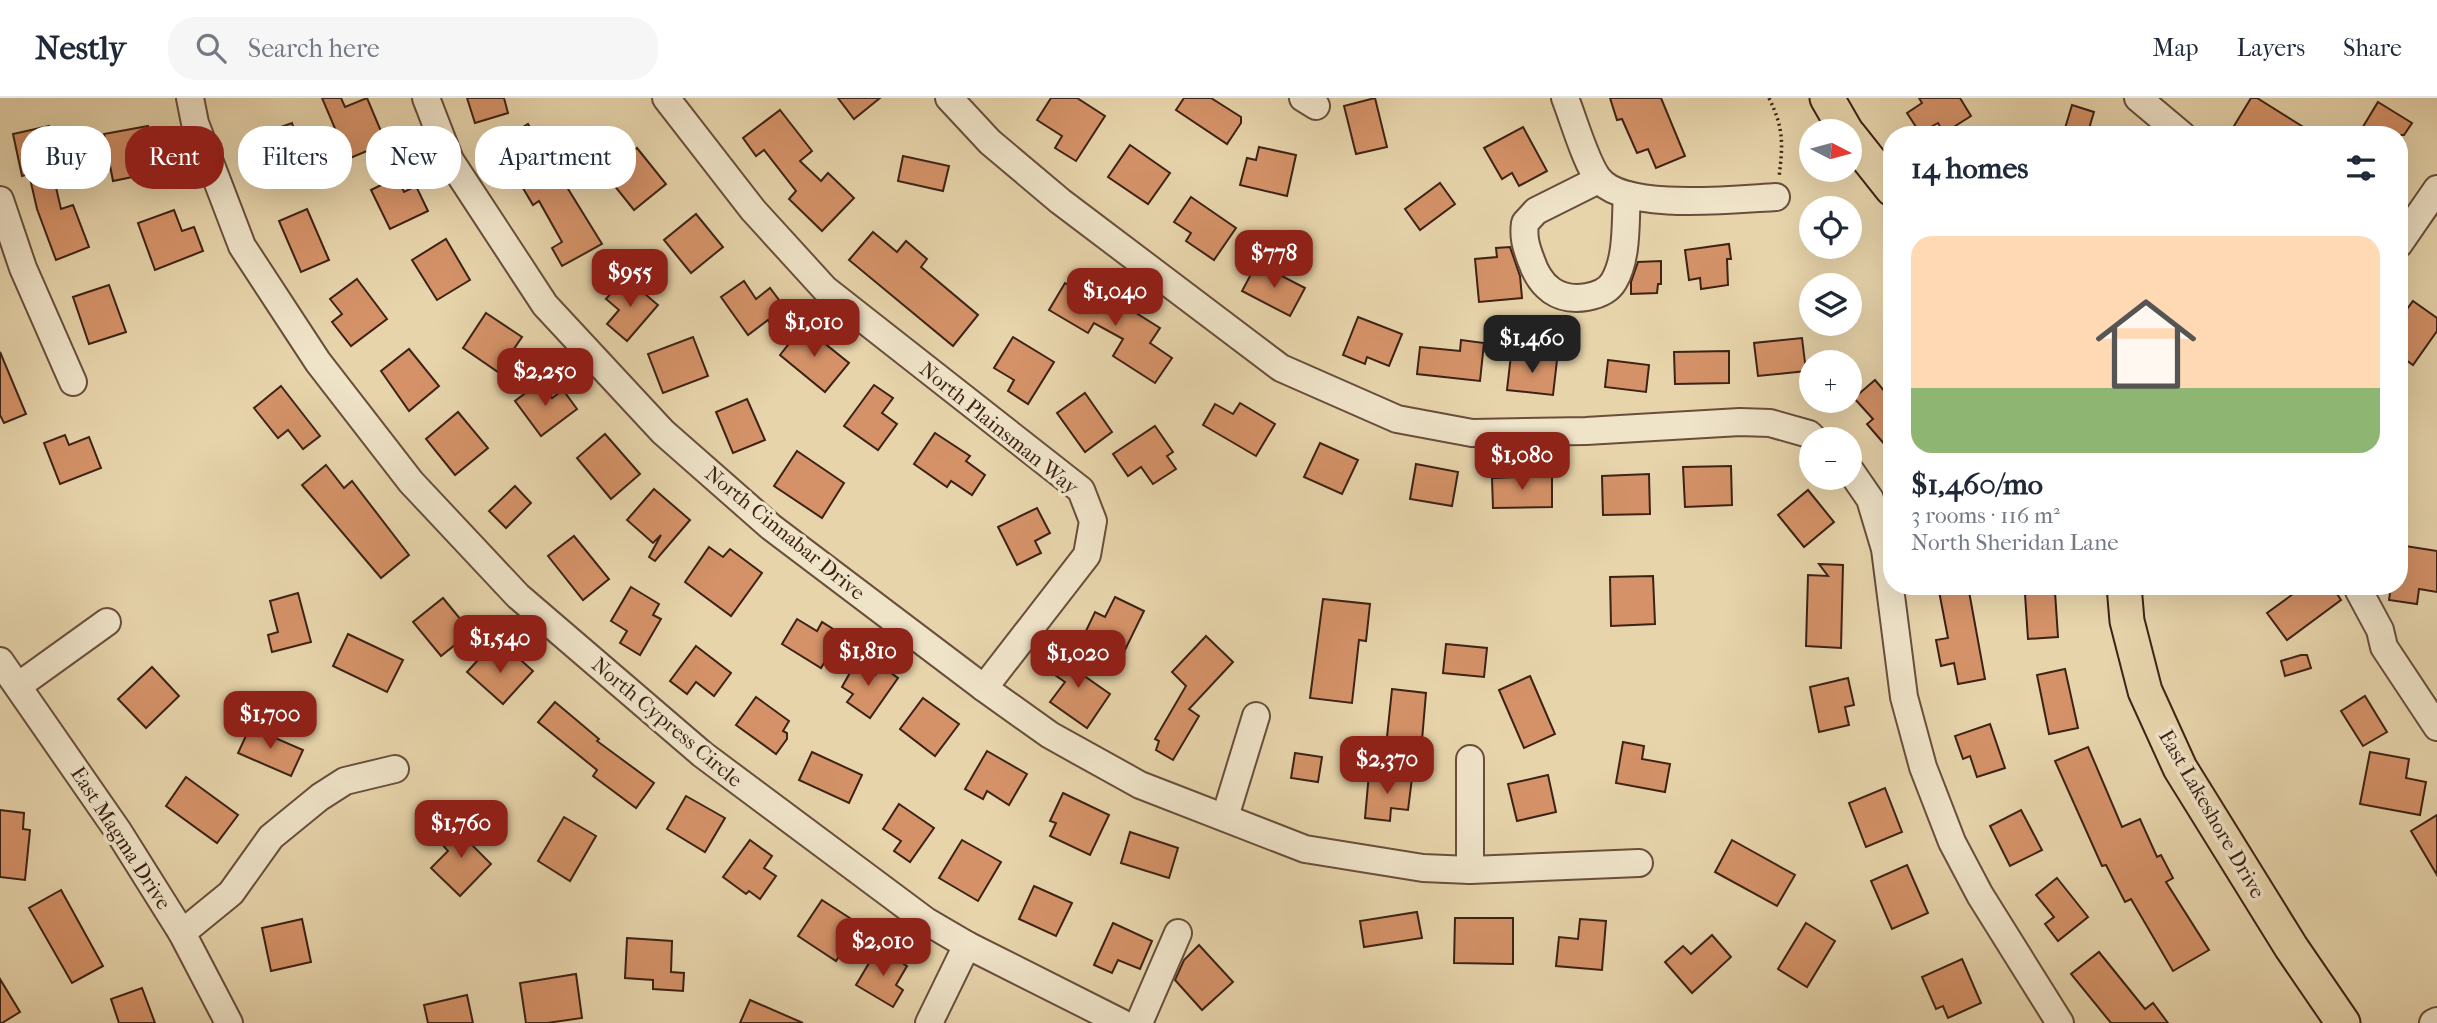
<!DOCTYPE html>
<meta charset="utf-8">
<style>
:root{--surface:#fff;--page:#f6f6f7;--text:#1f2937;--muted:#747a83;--line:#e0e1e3;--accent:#8f2418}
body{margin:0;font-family:"IM FELL French Canon",serif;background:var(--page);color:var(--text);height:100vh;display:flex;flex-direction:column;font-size:26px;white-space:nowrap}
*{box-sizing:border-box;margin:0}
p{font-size:23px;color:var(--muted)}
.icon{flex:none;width:38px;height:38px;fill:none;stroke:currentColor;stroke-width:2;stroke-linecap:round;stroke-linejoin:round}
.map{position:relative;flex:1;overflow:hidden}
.side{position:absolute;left:1883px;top:28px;width:525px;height:469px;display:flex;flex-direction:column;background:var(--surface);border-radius:28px;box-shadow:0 7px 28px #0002}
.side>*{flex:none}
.hud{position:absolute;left:21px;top:28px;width:665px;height:63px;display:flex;gap:14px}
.needle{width:46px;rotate:96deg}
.fabs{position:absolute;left:1799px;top:21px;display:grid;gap:14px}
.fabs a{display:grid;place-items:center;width:63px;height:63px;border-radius:50%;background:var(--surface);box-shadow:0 7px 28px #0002;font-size:35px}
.price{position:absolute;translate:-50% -60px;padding:0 16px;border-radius:14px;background:var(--accent);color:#fff;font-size:23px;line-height:46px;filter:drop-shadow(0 2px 4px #0008)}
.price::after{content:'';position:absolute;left:50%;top:42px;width:21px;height:16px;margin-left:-10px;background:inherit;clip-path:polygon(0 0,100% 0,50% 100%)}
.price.on{background:#222;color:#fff}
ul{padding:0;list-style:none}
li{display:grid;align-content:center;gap:14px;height:371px;padding:0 28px}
li span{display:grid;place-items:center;height:217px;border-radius:21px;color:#555}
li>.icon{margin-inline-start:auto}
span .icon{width:126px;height:126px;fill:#fffc;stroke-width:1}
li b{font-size:30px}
h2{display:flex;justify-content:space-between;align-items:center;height:84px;padding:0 28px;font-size:30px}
.tag{padding:0 24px;border-radius:28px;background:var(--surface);box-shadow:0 7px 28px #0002;font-size:24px;line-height:63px}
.tag.on{background:var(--accent);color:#fff}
header{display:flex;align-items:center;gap:42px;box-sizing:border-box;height:98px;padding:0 35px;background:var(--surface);border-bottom:2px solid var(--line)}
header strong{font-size:33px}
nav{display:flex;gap:38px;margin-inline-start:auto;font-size:24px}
.search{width:490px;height:63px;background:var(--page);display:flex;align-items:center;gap:18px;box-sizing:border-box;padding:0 24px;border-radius:28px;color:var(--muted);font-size:26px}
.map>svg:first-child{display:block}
.building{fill:#d59268;stroke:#3d2216;stroke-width:2}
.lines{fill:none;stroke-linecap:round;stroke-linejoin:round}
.minor-casing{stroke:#684e3b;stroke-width:30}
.major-casing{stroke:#3d2216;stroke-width:37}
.path{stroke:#3d2216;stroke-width:3.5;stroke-dasharray:2 3.5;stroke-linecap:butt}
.minor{stroke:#efe3c8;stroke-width:26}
.major{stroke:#e7d4ab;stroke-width:33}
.labels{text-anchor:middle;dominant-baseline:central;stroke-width:7;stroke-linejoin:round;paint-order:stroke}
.street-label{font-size:21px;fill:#3d2216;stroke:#efe3c8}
</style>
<header>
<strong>Nestly</strong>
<div class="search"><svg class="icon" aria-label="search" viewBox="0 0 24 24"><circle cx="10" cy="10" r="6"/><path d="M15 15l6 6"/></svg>Search here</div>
<nav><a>Map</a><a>Layers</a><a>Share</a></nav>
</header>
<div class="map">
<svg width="2437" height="925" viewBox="0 0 2437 925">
<rect width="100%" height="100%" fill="#e7d4ab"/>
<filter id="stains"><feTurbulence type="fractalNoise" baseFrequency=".00286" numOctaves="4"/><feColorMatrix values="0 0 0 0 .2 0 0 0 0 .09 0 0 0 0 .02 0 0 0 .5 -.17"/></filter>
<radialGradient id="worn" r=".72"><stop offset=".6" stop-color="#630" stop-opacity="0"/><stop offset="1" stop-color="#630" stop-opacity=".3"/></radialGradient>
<g class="building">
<path d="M322,0H341L345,9L367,0L386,45L348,61Z"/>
<path d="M467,0H504L508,15L475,25Z"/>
<path d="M838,0H880L854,21Z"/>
<path d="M1051,0H1077L1105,18L1076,63L1055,50L1062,38L1037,22Z"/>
<path d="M1184,0H1211L1241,19V25L1227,46L1176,12Z"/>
<path d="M1375,0L1387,49L1356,56L1344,8Z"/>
<path d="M1610,0H1661L1685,58L1656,70L1648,51L1637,55L1622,21L1617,22Z"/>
<path d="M1919,0H1960L1971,18L1944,35L1938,25L1920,35L1907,15L1922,5Z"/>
<path d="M2251,0H2257L2316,37H2247L2234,28Z"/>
<path d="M2378,4L2412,25L2404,37H2358Z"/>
<path d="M2072,7L2094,14L2087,37H2063Z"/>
<path d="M780,12L812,53L800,63L821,83L828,75L854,100L822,133L789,101L796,93L764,52L756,58L743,40Z"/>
<path d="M292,25L311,78L277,90L258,37Z"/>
<path d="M528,26L602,146L562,168L552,150L562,144L539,103L533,107L511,70L506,73L491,49Z"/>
<path d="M49,28L58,67L51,68L61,111L73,107L89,149L56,162L37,111L29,76L22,78L13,36Z"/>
<path d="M148,28L157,74L113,83L104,36Z"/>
<path d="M1523,29L1547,73L1519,88L1512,75L1502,81L1484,50Z"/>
<path d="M1130,47L1170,75L1148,106L1108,79Z"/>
<path d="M1259,49L1296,57L1287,98L1240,87L1247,60L1256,62Z"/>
<path d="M637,50L666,86L634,112L605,76Z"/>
<path d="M903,58L949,68L943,93L898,83Z"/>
<path d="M397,79L404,94L416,88L428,113L390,131L371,92Z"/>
<path d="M1440,85L1455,106L1420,132L1405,111Z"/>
<path d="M1191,99L1236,130L1214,162L1186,143L1191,135L1174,124Z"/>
<path d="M307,111L329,162L301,174L279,123Z"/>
<path d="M174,112L182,133L194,129L203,153L155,172L138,125Z"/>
<path d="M696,116L723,149L691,175L664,142Z"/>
<path d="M873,134L897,154L906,143L927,161L921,169L978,217L953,248L849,162Z"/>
<path d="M446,141L470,182L437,202L412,162Z"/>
<path d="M1729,146L1731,161H1727L1728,187L1701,191L1700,180L1689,182L1685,152Z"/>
<path d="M1510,149L1520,178L1522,200L1479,204L1475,161L1497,159L1496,150Z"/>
<path d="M1661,163V186H1658L1657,195L1631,196V184L1638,164Z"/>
<path d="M1257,165L1305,190L1290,218L1242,193Z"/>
<path d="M625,179L658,207L627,243L607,226L619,212L606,201Z"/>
<path d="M357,181L387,221L351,248L332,224L342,216L330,201Z"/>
<path d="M744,183L756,201L770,190L788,214L771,227L768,222L748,237L721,199Z"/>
<path d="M1065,185L1087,198L1093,188L1160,230L1150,245L1172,260L1155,285L1113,258L1123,241L1094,225L1088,235L1049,212Z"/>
<path d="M109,187L126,234L89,246L73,199Z"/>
<path d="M2413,203L2437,220V233L2413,267L2399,257V222Z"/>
<path d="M486,215L522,239L498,274L463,250Z"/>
<path d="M1358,219L1402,236L1389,268L1367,259L1365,266L1343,257Z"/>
<path d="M803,228L849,265L825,294L780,257Z"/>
<path d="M693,239L708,278L663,295L648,256Z"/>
<path d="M1013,239L1054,264L1028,306L1008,293L1014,282L994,270Z"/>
<path d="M1802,240L1806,273L1758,278L1754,245Z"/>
<path d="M1461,242L1484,245L1480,283L1417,276L1420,249L1460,253Z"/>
<path d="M409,251L439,288L409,313L381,273Z"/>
<path d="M1729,253V285L1675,286L1674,254Z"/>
<path d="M0,254L26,316L4,325L0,317Z"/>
<path d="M1511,257L1557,262L1553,297L1507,292Z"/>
<path d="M1608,262L1649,267L1646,294L1605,289Z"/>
<path d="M1875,282L1892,302V355L1867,326L1873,321L1854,300Z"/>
<path d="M540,284L552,300L563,292L577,311L541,338L515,303Z"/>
<path d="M874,287L893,300L882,315L897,326L878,352L844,328Z"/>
<path d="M281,288L320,338L303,351L288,332L278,340L254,310Z"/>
<path d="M1085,295L1112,334L1085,354L1057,315Z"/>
<path d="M747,301L765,342L733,355L716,314Z"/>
<path d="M1240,305L1275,326L1256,358L1203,327L1215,306L1233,316Z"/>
<path d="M458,314L488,350L455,377L426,341Z"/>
<path d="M1155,328L1173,354L1167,358L1176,371L1153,386L1141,369L1128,378L1113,356Z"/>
<path d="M935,335L970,358L966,363L985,377L972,397L951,383L947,389L914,366Z"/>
<path d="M605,336L640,376L611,401L577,360Z"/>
<path d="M65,337L69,347L89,339L101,370L60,386L44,345Z"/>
<path d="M1320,345L1358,362L1342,396L1304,379Z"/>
<path d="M797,353L844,385L822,420L774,388Z"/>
<path d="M1416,366L1458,374L1452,408L1410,401Z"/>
<path d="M326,367L344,390L352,383L409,457L381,480L302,387Z"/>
<path d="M1731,368L1732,407L1685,409L1683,369Z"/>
<path d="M1649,376L1650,416L1603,417L1602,378Z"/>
<path d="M1552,378V409L1493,410L1492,380Z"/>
<path d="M515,388L531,405L506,430L489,413Z"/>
<path d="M654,391L690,422L655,463L649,459L661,437L653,445L627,422Z"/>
<path d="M1808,392L1834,424L1804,449L1778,417Z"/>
<path d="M1037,410L1050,435L1035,443L1041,455L1017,467L998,429Z"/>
<path d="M574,438L609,481L583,502L548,458Z"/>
<path d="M2399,447L2437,453V494L2419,491L2417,506L2389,502L2391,488H2399Z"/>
<path d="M709,449L723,459L730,451L762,475L731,518L685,484Z"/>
<path d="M1819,466L1843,467L1841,550L1806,548L1808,477L1828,478Z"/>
<path d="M1653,478L1655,526L1611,528L1610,479Z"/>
<path d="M1938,488H1968L1985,581L1958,586L1954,565L1941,568L1936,542L1948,540Z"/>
<path d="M2304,488H2332L2341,502L2287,542L2267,515Z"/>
<path d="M631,489L659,506L653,517L661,521L640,557L620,545L627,533L611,523Z"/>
<path d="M2055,494L2058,539L2028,541L2025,496Z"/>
<path d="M298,495L311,544L272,554L268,537L278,534L270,503Z"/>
<path d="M1115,499L1144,513L1124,554L1085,535L1095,514L1105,519Z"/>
<path d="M443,500L471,534L441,558L413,524Z"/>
<path d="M1323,501L1370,506L1366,543L1359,542L1352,605L1310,600Z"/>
<path d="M797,521L817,533L822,524L841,536L821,570L782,546Z"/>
<path d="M348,536L403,562L387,594L333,568Z"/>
<path d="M1206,538L1233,564L1189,611L1199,618L1173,662L1156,652L1159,643L1155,641L1186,588L1172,574Z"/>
<path d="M1446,546L1487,550L1484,579L1443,575Z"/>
<path d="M696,548L731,575L714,598L696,584L687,596L670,583Z"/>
<path d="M1069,550L1091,565L1083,577L1110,596L1087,630L1050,604L1065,584L1052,575Z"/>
<path d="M488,551L504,565L513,555L533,573L503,606L467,574Z"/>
<path d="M2301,557H2307L2311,570L2285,578L2281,563Z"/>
<path d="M856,564L875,577L881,568L898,580L870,620L847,604L853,596L842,589Z"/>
<path d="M152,569L179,598L146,630L118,601Z"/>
<path d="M2065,571L2078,630L2049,636L2037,577Z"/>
<path d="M1530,578L1555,636L1524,650L1499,592Z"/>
<path d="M1848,580L1854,607L1845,609L1849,627L1819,634L1810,589Z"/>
<path d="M1392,591L1426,595L1422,642L1387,639Z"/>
<path d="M2365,598L2387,634L2363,648L2341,613Z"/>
<path d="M756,599L789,623L783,633L787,635V641L776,656L736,627Z"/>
<path d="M923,600L959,626L935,658L900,631Z"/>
<path d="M555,604L599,641L597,643L654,685L636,710L593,678L597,672L538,624Z"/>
<path d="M1990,626L2005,670L1977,679L1970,658L1963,661L1955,638Z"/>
<path d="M250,629L303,652L291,678L238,655Z"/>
<path d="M1623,644L1644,648L1642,661L1670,666L1665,694L1616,685Z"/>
<path d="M2088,649L2122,729L2140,721L2157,759L2161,757L2173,780L2166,784L2209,852L2173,873L2131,801L2125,804L2106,767L2102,768L2055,663Z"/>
<path d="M987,653L1027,676L1009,707L987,693L983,701L965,691Z"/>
<path d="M812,654L862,677L849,705L799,682Z"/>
<path d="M2370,654L2409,661L2406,680L2426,684L2420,717L2360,706Z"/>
<path d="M1295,655L1322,659L1318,684L1291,680Z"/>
<path d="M1369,675L1412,680L1408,712L1391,710L1390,723L1365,720Z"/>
<path d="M1548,677L1556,714L1517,723L1508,686Z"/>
<path d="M186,679L238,717L217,745L166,708Z"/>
<path d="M1885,690L1902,734L1866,749L1849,705Z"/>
<path d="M1063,695L1109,717L1090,757L1050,738L1056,725L1050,723Z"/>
<path d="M686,698L725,720L705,754L667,731Z"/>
<path d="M899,706L934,730L910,764L894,753L901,743L883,731Z"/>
<path d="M0,712L24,715L23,731L30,732L25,782L0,779Z"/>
<path d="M2021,712L2042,752L2010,768L1990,728Z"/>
<path d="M2437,717V777L2411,733Z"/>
<path d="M564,719L596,738L570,783L538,763Z"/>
<path d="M463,722L479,737L471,746L491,766L460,798L431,770L448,753L441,745Z"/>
<path d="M1130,734L1178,750L1169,780L1121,765Z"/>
<path d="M750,742L772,758L764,770L776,778L760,801L749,793L746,796L723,779Z"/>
<path d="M962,742L1001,764L978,803L939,780Z"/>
<path d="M1732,742L1795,777L1777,808L1715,774Z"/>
<path d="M1907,767L1928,815L1892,831L1871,783Z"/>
<path d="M2057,780L2088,819L2058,843L2045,826L2054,819L2036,797Z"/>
<path d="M1034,788L1072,805L1056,838L1019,821Z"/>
<path d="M61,792L103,868L72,885L29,810Z"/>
<path d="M822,802L859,826L836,863L798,838Z"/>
<path d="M1417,814L1422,840L1364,849L1360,823Z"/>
<path d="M1455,820H1513V866L1454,865Z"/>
<path d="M302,821L311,864L271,873L262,830Z"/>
<path d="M1580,821L1606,823L1602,872L1556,868L1559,839L1578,841Z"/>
<path d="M1113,825L1152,843L1140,871L1118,862L1112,875L1094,867Z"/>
<path d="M1806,825L1835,843L1807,889L1778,871Z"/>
<path d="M1712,837L1731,859L1692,895L1665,864L1683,848L1691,856Z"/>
<path d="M627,840L672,843L671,874L684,875L683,893L653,891V882L625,880Z"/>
<path d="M1199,847L1233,884L1202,912L1175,882L1184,862Z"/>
<path d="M878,850L907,868L896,887L903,892L893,909L856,887Z"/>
<path d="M2099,854L2145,911L2153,905L2168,925H2111L2071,876Z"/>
<path d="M1962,861L1981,905L1948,920L1943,908L1936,911L1922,879Z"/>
<path d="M576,876L582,920L547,925H526L520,885Z"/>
<path d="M0,881L20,914L2,925H0Z"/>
<path d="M142,890L155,925H119L111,901Z"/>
<path d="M467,897L473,925H428L424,907Z"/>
<path d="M750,902L803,925H740Z"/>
</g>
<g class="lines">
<defs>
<g id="minor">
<path d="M190,0L195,25L242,148L318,264L411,384L518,498L702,656L926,823L967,847L1122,925"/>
<path d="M426,0L450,62L545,207L663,334L771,429L984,590L1050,637L1140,687L1305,751L1423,770L1470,772L1639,765"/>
<path d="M666,0L753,112L825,191L1081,392L1093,423L1087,457L984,590"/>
<path d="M949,0L990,44L1060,103L1281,270L1397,321L1472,335L1586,333L1740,324L1770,325L1809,336L1814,341"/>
<path d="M1303,0L1316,8"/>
<path d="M1565,0C1573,20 1586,65 1598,80C1622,114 1737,101 1776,99"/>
<path d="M2138,0L2182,37"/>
<path d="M1598,82L1536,113L1525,125C1523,139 1526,149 1531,162C1540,189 1558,204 1587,199C1598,197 1609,192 1614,183C1628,159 1625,123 1627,97"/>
<path d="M0,102L23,170L73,284"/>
<path d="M2399,146L2437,91"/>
<path d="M1850,372L1870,401L1885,451L1904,599L1923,669L1952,744L1980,797L2060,925"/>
<path d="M2359,493L2380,532L2384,549L2437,629"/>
<path d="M0,563L118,733L182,835L229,925"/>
<path d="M18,588L107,524"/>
<path d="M1225,719L1256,618"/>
<path d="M1470,772V661"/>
<path d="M182,835L231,795L271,739L320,699L345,683L395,671"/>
<path d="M929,925L967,847"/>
<path d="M1139,925L1178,835"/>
<path d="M2433,925L2437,923"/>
</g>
<g id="major">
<path d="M1827,0L1846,33"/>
<path d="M1850,38L1892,91"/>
<path d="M2124,488L2127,523L2145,593L2180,670L2291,849L2343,925"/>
</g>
</defs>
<use href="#minor" class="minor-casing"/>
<use href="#major" class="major-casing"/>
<path class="path" d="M1769,0C1784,31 1783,46 1779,79"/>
<use href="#minor" class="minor"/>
<use href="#major" class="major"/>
</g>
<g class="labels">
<g class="street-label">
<text transform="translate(999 330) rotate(39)">North Plainsman Way</text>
<text transform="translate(785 435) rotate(39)">North Cinnabar Drive</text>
<text transform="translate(667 624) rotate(40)">North Cypress Circle</text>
<text transform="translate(2212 716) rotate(60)">East Lakeshore Drive</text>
<text transform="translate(121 740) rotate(57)">East Magma Drive</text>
</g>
</g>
<rect width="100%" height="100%" filter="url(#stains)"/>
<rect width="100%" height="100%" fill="url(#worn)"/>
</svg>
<div class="fabs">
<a><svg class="needle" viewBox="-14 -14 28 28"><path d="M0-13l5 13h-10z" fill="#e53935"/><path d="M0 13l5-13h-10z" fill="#747a83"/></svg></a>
<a><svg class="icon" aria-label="locate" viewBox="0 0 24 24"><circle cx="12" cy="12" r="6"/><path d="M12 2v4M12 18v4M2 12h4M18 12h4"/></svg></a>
<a><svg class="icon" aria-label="layers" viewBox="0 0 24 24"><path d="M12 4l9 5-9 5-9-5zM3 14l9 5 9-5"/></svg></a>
<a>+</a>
<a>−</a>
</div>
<b class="price" style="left:1274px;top:192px">$778</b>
<b class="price" style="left:630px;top:211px">$955</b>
<b class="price" style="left:1115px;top:230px">$1,040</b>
<b class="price" style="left:814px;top:261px">$1,010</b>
<b class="price on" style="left:1532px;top:277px">$1,460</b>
<b class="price" style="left:545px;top:310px">$2,250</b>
<b class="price" style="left:1522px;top:394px">$1,080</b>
<b class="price" style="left:500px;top:577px">$1,540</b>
<b class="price" style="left:868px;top:590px">$1,810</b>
<b class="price" style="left:1078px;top:592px">$1,020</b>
<b class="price" style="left:270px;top:653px">$1,700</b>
<b class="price" style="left:1387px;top:698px">$2,370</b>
<b class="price" style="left:461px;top:762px">$1,760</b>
<b class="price" style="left:883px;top:880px">$2,010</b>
<div class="hud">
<a class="tag">Buy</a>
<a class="tag on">Rent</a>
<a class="tag">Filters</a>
<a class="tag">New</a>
<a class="tag">Apartment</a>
</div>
<section class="side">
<h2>14 homes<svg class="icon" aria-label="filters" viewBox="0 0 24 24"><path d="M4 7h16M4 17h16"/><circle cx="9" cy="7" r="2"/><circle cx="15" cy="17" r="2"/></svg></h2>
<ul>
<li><span style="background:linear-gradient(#ffd9b3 70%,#8fb573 0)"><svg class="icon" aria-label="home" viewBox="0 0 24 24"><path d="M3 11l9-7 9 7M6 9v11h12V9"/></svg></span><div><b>$1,460/mo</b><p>3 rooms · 116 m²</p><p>North Sheridan Lane</p></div></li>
</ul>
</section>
</div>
